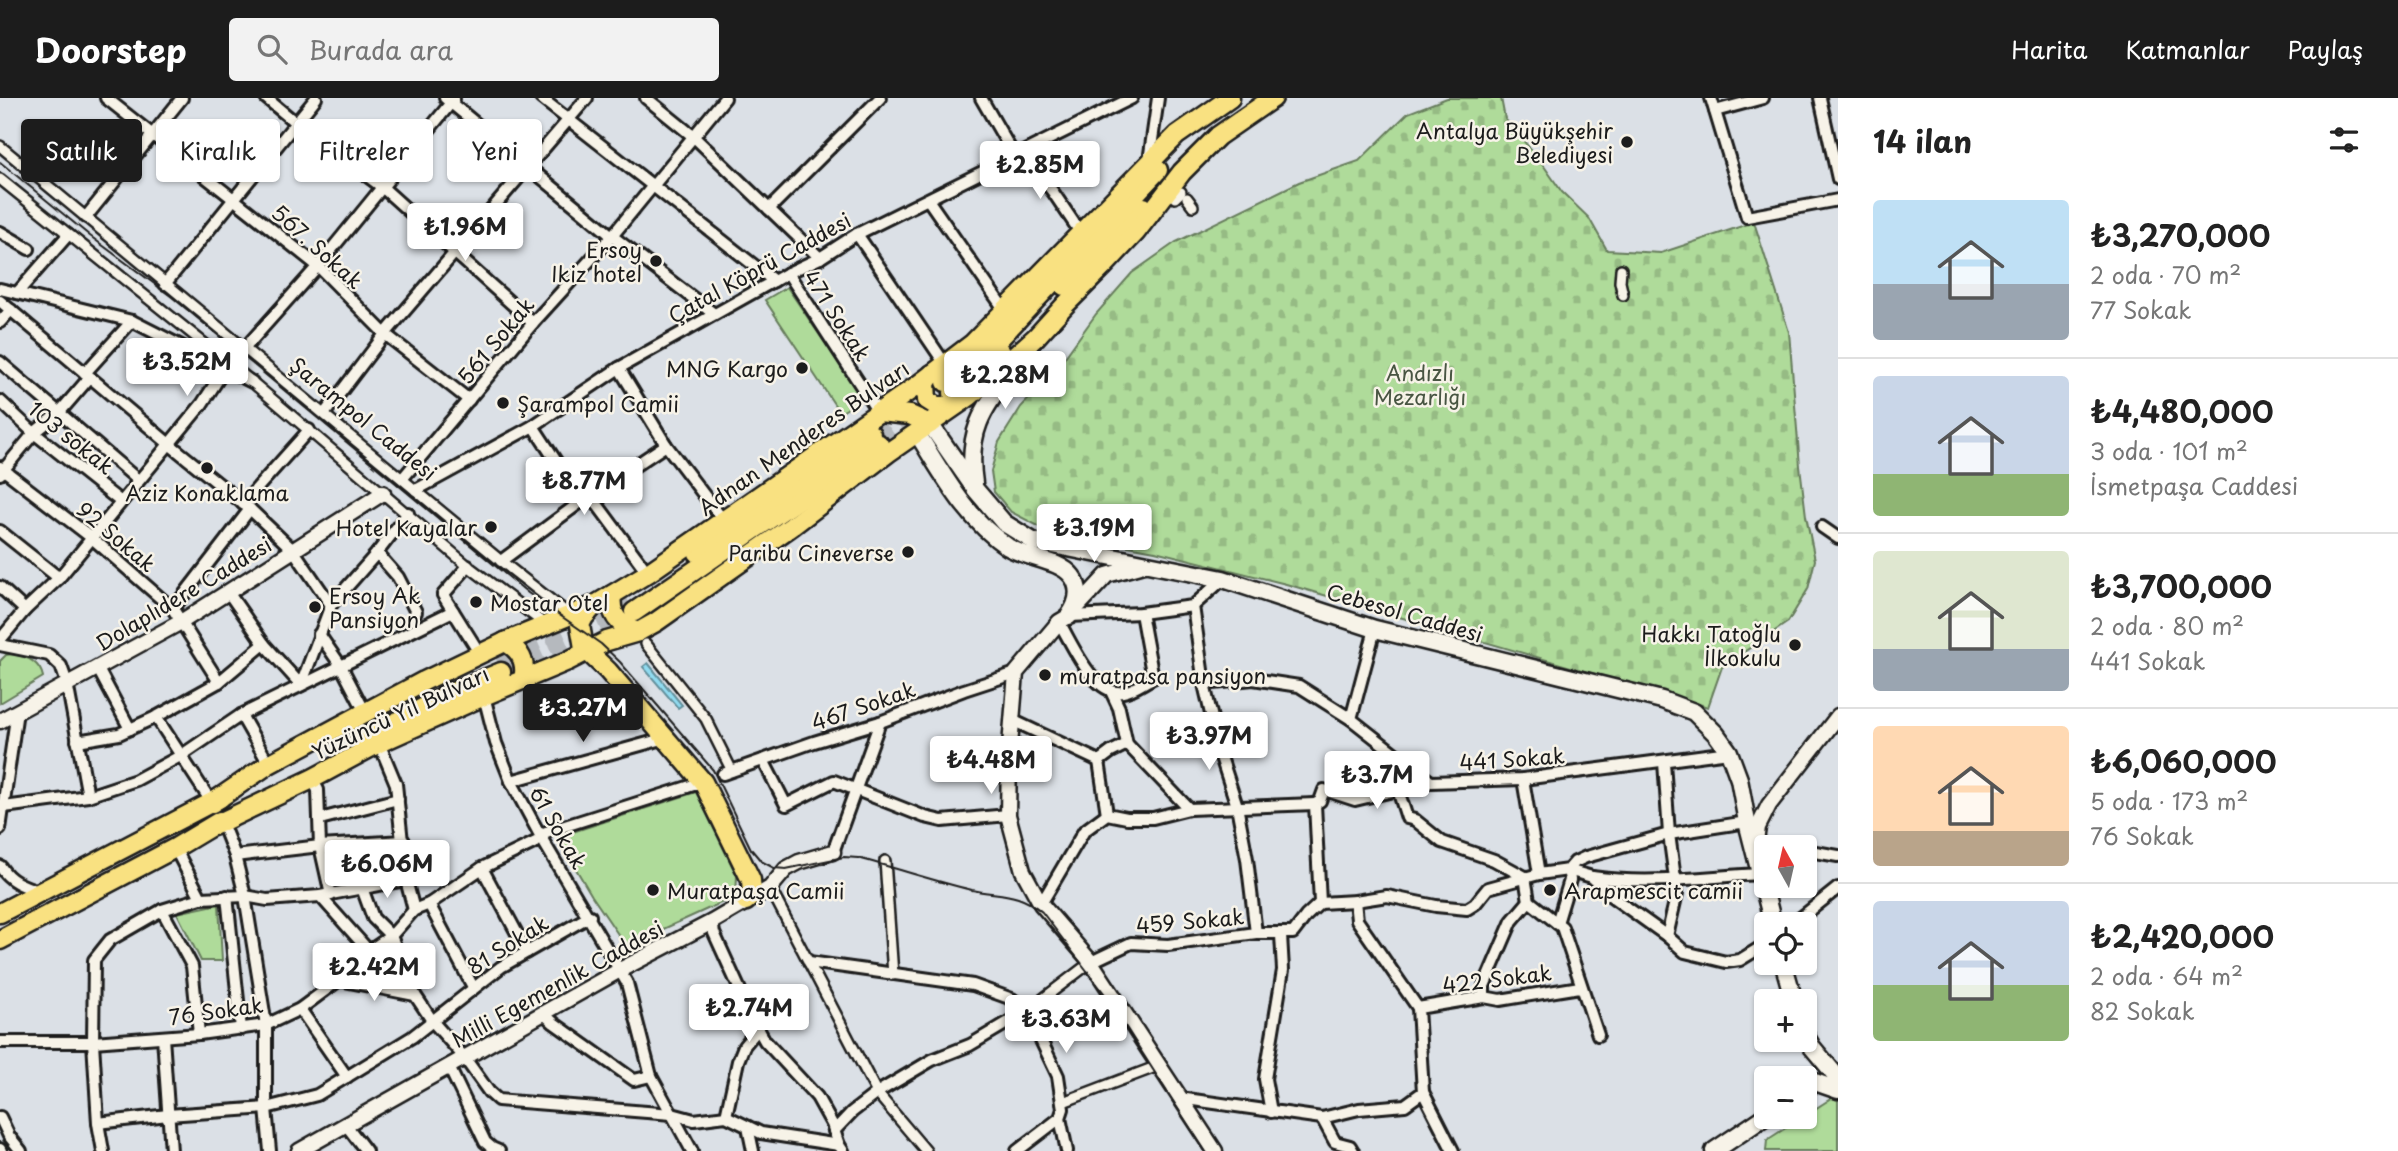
<!DOCTYPE html>
<html lang="tr">
<meta charset="utf-8">
<style>
:root{--surface:#fff;--page:#f2f2f2;--text:#222;--muted:#767676;--line:#e0e0e0;--accent:#1c1c1c}
body{margin:0;font-family:"Playpen Sans",sans-serif;background:var(--page);color:var(--text);height:100vh;display:flex;flex-direction:column;font-size:26px;white-space:nowrap}
*{box-sizing:border-box;margin:0}
p{font-size:23px;color:var(--muted)}
.icon{flex:none;width:38px;height:38px;fill:none;stroke:currentColor;stroke-width:2;stroke-linecap:round;stroke-linejoin:round}
.map{position:relative;flex:1;overflow:hidden}
.drawer{display:flex;flex-direction:column;background:var(--surface);width:560px}
.drawer>*{flex:none}
.top-card{position:absolute;left:21px;top:21px;width:665px;height:63px;display:flex;gap:14px}
.needle{width:46px;rotate:352deg}
.fabs{position:absolute;left:1754px;top:737px;display:grid;gap:14px}
.fabs a{display:grid;place-items:center;width:63px;height:63px;border-radius:7px;background:var(--surface);box-shadow:0 2px 5px #0004;font-size:35px}
.price{position:absolute;translate:-50% -60px;padding:0 16px;border-radius:7px;background:#fff;color:#222;font-size:23px;line-height:46px;filter:drop-shadow(0 2px 4px #0008)}
.price::after{content:'';position:absolute;left:50%;top:42px;width:21px;height:16px;margin-left:-10px;background:inherit;clip-path:polygon(0 0,100% 0,50% 100%)}
.price.current{background:var(--accent);color:#fff}
ul{padding:0;list-style:none}
li{display:flex;align-items:center;gap:21px;height:175px;padding:0 35px}
li+li{border-top:2px solid var(--line)}
li span{display:grid;place-items:center;flex:none;width:196px;height:140px;border-radius:7px;color:#555}
li>.icon{margin-inline-start:auto}
span .icon{width:84px;height:84px;fill:#fffc;stroke-width:1}
li b{font-size:30px}
h2{display:flex;justify-content:space-between;align-items:center;height:84px;padding:0 35px;font-size:30px}
.chip{padding:0 24px;border-radius:7px;background:var(--surface);box-shadow:0 2px 5px #0004;font-size:24px;line-height:63px}
.chip.current{background:var(--accent);color:#fff}
header{display:flex;align-items:center;gap:42px;box-sizing:border-box;height:98px;padding:0 35px;background:var(--accent);color:#fff}
header strong{font-size:33px}
nav{display:flex;gap:38px;margin-inline-start:auto;font-size:24px}
.search{width:490px;height:63px;background:var(--page);display:flex;align-items:center;gap:18px;box-sizing:border-box;padding:0 24px;border-radius:7px;color:var(--muted);font-size:26px}
main{display:flex;flex:1;min-height:0}
.map>svg:first-child{display:block}
.cemetery{fill:url(#cemetery-stones);stroke:#667c5b;stroke-width:2}
.park{fill:#afdb9a;stroke:#667c5b;stroke-width:2}
.water{fill:#90dbf0;stroke:#628f9b;stroke-width:2}
.lines{fill:none;stroke-linecap:round;stroke-linejoin:round}
.primary-tunnel{stroke:#b5b9be;stroke-width:18;stroke-dasharray:18 9;stroke-linecap:butt}
.pedestrian-casing{stroke:#1c1c1c;stroke-width:14}
.minor-casing{stroke:#1c1c1c;stroke-width:16}
.tertiary-casing{stroke:#1c1c1c;stroke-width:19}
.secondary-casing{stroke:#1c1c1c;stroke-width:21}
.primary-casing{stroke:#1c1c1c;stroke-width:23}
.pedestrian{stroke:#f7f3e8;stroke-width:9}
.minor{stroke:#f7f3e8;stroke-width:10}
.tertiary{stroke:#f7f3e8;stroke-width:14}
.secondary{stroke:#f7f3e8;stroke-width:16}
.primary{stroke:#f9e181;stroke-width:18}
.tram{stroke:#1c1c1c;stroke-width:2}
.poi-dot{fill:#1c1c1c;stroke:#f7f3e8;stroke-width:2.5}
.labels{text-anchor:middle;dominant-baseline:central;stroke-width:5;stroke-linejoin:round;paint-order:stroke}
.poi-label{font-size:21px;fill:#1c1c1c;stroke:#f7f3e8;text-anchor:end}
.street-label{font-size:21px;fill:#1c1c1c;stroke:#f7f3e8}
.park-label{font-size:21px;fill:#485542;stroke:#f7f3e8}
</style>
<header>
<strong>Doorstep</strong>
<div class="search"><svg class="icon" aria-label="search" viewBox="0 0 24 24"><circle cx="10" cy="10" r="6"/><path d="M15 15l6 6"/></svg>Burada ara</div>
<nav><a>Harita</a><a>Katmanlar</a><a>Paylaş</a></nav>
</header>
<main>
<div class="map">
<svg width="1838" height="1053" viewBox="0 0 1838 1053">
<defs>
<pattern id="cemetery-stones" width="16" height="16" patternUnits="userSpaceOnUse" patternTransform="scale(1.75)"><rect width="16" height="16" fill="#afdb9a"/><path d="M2 7V4a2 2 0 0 1 4 0v3zM10 15v-3a2 2 0 0 1 4 0v3z" fill="#96bb84"/></pattern>
</defs>
<rect width="100%" height="100%" fill="#dbe0e6"/>
<filter id="ink" filterUnits="userSpaceOnUse"><feTurbulence type="fractalNoise" baseFrequency=".0143" numOctaves="2"/><feDisplacementMap in="SourceGraphic" scale="14" xChannelSelector="R" yChannelSelector="G"/><feConvolveMatrix kernelMatrix="1 2 1 2 8 2 1 2 1" color-interpolation-filters="sRGB"/></filter>
<g filter="url(#ink)">
<path class="cemetery" d="M1447,0H1501L1505,21L1539,61L1562,94L1589,120L1607,152L1661,155L1754,124L1789,234L1800,368L1806,418L1815,462L1808,491L1788,524L1722,569L1708,609L1286,486L1155,453L1048,433L1011,414L994,394L991,373L999,344L1021,309L1055,273L1096,216L1132,175L1176,144L1299,84L1359,63L1408,15Z"/>
<g class="park">
<path d="M787,189L863,301L840,315L765,202Z"/>
<path d="M12,556C26,558 40,564 43,579L0,605V563L6,557Z"/>
<path d="M696,694L737,778L736,798L626,848L592,798L557,739Z"/>
<path d="M219,806L222,863H201L177,815Z"/>
<path d="M1835,998L1838,1002V1053H1766L1767,1042Z"/>
</g>
<path class="water" d="M648,565L682,607L678,610L643,569Z"/>
<g class="lines">
<g class="primary-tunnel">
<path d="M871,336L946,284"/>
<path d="M879,346L928,312"/>
<path d="M496,561L628,502"/>
<path d="M501,574L629,516"/>
</g>
<defs>
<g id="pedestrian">
<path d="M0,48L501,463L570,517"/>
<path d="M0,81L252,284L468,468L546,527"/>
<path d="M1175,100L1181,94"/>
<path d="M1187,100L1193,108"/>
<path d="M1621,171L1620,184L1623,197"/>
<path d="M646,546L706,621L732,673"/>
<path d="M885,763L893,877"/>
<path d="M770,790L877,995L926,1053"/>
<path d="M1027,913L1091,864"/>
<path d="M1063,1004L1158,968"/>
</g>
<g id="minor">
<path d="M106,0L318,168L385,236L469,302"/>
<path d="M266,0L296,25L382,89L533,225"/>
<path d="M445,0L612,138L714,216"/>
<path d="M541,0L774,183"/>
<path d="M646,0L694,39L820,160"/>
<path d="M981,0L1015,59"/>
<path d="M1711,0L1747,119L1838,102"/>
<path d="M1820,0L1838,81"/>
<path d="M1715,13L1763,0"/>
<path d="M1023,55L1053,94L1080,134"/>
<path d="M1149,63L1158,0"/>
<path d="M929,103L1006,214"/>
<path d="M769,111L880,0"/>
<path d="M86,119L182,0"/>
<path d="M0,134L29,151"/>
<path d="M857,136L943,263"/>
<path d="M788,175L878,314"/>
<path d="M165,186L316,0"/>
<path d="M0,191L132,223L252,284"/>
<path d="M17,195L68,137"/>
<path d="M0,203L168,345L250,411L294,453L331,507"/>
<path d="M0,224L11,212"/>
<path d="M244,251L318,168L454,1"/>
<path d="M0,264L138,382"/>
<path d="M619,270L666,347L723,422"/>
<path d="M85,275L132,223"/>
<path d="M0,303L34,335L121,404"/>
<path d="M325,315L385,236L587,0"/>
<path d="M533,328L582,403L666,347"/>
<path d="M0,369L92,440L173,511L219,584"/>
<path d="M0,376L34,335L59,315L90,279"/>
<path d="M403,380L533,225L612,138L725,0"/>
<path d="M416,392L533,328L619,270L788,175L820,160L857,136L1132,0"/>
<path d="M591,398L648,475"/>
<path d="M243,406L309,332"/>
<path d="M1822,429L1838,440"/>
<path d="M0,433L59,480"/>
<path d="M377,455L398,479L416,514"/>
<path d="M501,463L582,403"/>
<path d="M468,468L443,497L480,556"/>
<path d="M0,489L25,512"/>
<path d="M228,494L264,546L301,587L331,507L377,455L408,415"/>
<path d="M1193,508L1204,586L1221,659L1237,708L1247,761L1256,835"/>
<path d="M173,511L250,411"/>
<path d="M1069,518L1141,515L1193,508L1223,481"/>
<path d="M1059,524C1072,545 1093,598 1123,594C1133,593 1144,584 1153,580L1141,515"/>
<path d="M319,536L341,568L365,614"/>
<path d="M0,542L25,512L59,480L202,306L226,269"/>
<path d="M0,547L49,557L61,568L67,585L88,698"/>
<path d="M98,571L130,631"/>
<path d="M1204,586L1253,581L1299,588L1351,621L1431,684L1523,681L1729,654"/>
<path d="M1111,593L1119,610L1127,646L1189,711"/>
<path d="M484,598L496,645L511,683L542,741L627,885L651,978L692,1053"/>
<path d="M241,617L269,666"/>
<path d="M156,619L212,705"/>
<path d="M1351,621L1375,531"/>
<path d="M1014,623L1099,663L1111,654L1127,646"/>
<path d="M77,643L119,636L156,619L219,584L264,546"/>
<path d="M379,645L396,686L406,782L414,812"/>
<path d="M763,662L786,707L834,683L925,719L942,723L1008,717"/>
<path d="M1099,663L1107,716"/>
<path d="M1664,664L1669,736L1677,795L1667,838"/>
<path d="M723,676L814,644L880,624L964,592L1016,575"/>
<path d="M312,681L318,692L320,748L331,797"/>
<path d="M1523,681L1539,776"/>
<path d="M511,683L666,640"/>
<path d="M1398,692L1407,720L1415,722L1442,744L1494,762L1525,779L1529,803L1562,829L1598,937"/>
<path d="M4,709L88,698L136,682L182,657L241,617L453,513"/>
<path d="M320,721L398,701"/>
<path d="M222,725L235,758L245,798L266,927V1010L270,1053"/>
<path d="M0,731L17,613"/>
<path d="M175,750L201,800"/>
<path d="M1804,752L1838,758"/>
<path d="M833,754L880,624"/>
<path d="M235,758L320,748L404,743"/>
<path d="M0,768C10,784 23,788 41,794"/>
<path d="M482,770L527,854"/>
<path d="M1592,779C1648,787 1703,779 1760,776"/>
<path d="M362,790L373,820L391,838L415,897L433,924L464,959L489,994L498,1002L672,1016L694,1022L726,1018L761,1035L839,1047L843,1053"/>
<path d="M227,798L241,931"/>
<path d="M320,798L369,853"/>
<path d="M1355,803L1357,822L1418,910"/>
<path d="M1320,805L1315,706L1320,703L1324,692L1355,702L1431,684"/>
<path d="M429,806L473,889"/>
<path d="M1041,806L1084,733L1107,716L1127,720H1153L1189,711L1315,706"/>
<path d="M162,812L192,868L199,936"/>
<path d="M712,824L714,835L756,927L765,943L817,999L832,1026L839,1047"/>
<path d="M1557,825L1570,782L1568,772L1592,779L1611,798L1667,838L1685,854L1726,864L1740,862L1766,846"/>
<path d="M1793,826L1838,790"/>
<path d="M809,864L973,887L1012,901L1027,913L1058,978L1063,1011L1060,1020L1017,1053"/>
<path d="M1091,864L1131,845L1168,847L1256,835H1293L1306,818L1320,805L1355,803L1387,798L1436,808L1467,811L1475,806L1488,790L1539,776L1568,772L1575,764L1586,759L1669,736L1747,724"/>
<path d="M339,882L415,897"/>
<path d="M1484,899V888L1512,823L1529,803"/>
<path d="M300,911L347,979"/>
<path d="M543,915L554,925L634,982L651,978"/>
<path d="M163,939L171,1053"/>
<path d="M0,944H93L199,936L266,927L300,911L339,882L369,853L391,838L414,812L429,806L482,770L542,741L546,734L703,684"/>
<path d="M449,969L485,1044L492,1050L499,1053"/>
<path d="M1423,994L1453,1053"/>
<path d="M1179,1000L1322,1020L1359,1011L1405,1007L1423,994L1418,910L1484,899L1500,902L1580,889"/>
<path d="M1271,1014L1265,981L1283,872L1281,837"/>
<path d="M726,1018L738,963L744,948L758,931"/>
<path d="M0,1019L9,1038L21,1053"/>
<path d="M1060,1020L1067,1053"/>
<path d="M1322,1020L1335,1044L1350,1048L1353,1053"/>
<path d="M98,1025L168,1017L266,1010L317,997L412,939L501,869L590,818"/>
<path d="M346,1027L366,1053"/>
<path d="M748,1029L753,1053"/>
<path d="M834,1033L852,1014L878,994L932,962L970,947L1027,913"/>
<path d="M0,1051L1,1053"/>
<path d="M103,1053L98,1025L93,944L94,862L110,842L162,812L201,800L245,798L267,802L320,798L406,782"/>
</g>
<g id="tertiary">
<path d="M1147,466L1107,477L1069,518L1059,524L1016,575L1009,660L1008,717L1023,773L1041,806L1091,864L1215,1053"/>
<path d="M0,623L181,524L383,395"/>
<path d="M1755,751L1758,729L1769,707L1838,618"/>
<path d="M299,1053L620,872L712,824L770,790L786,771L799,764L833,754"/>
</g>
<g id="secondary">
<path d="M930,326L975,391L1004,425L1033,443L1223,481L1375,531L1662,602L1694,614L1716,636L1729,654L1739,681L1747,724L1773,826"/>
<path d="M917,335C943,376 966,421 1008,449C1026,460 1060,462 1072,478C1082,491 1078,505 1069,518"/>
<path d="M974,385C964,318 996,300 1029,249"/>
<path d="M1783,864L1794,903"/>
<path d="M1804,935L1812,949L1838,980"/>
<path d="M1804,992L1815,984L1838,992"/>
<path d="M1714,1053L1766,1018"/>
</g>
<g id="primary">
<path d="M1064,188L1144,109"/>
<path d="M932,276L926,285L927,302L938,309L956,306"/>
<path d="M946,284L998,242L1158,72"/>
<path d="M953,295L1001,254"/>
<path d="M878,314L910,317L930,326"/>
<path d="M698,455L871,336"/>
<path d="M612,497C609,517 620,528 638,534"/>
<path d="M592,510L584,519L580,527L584,550L608,573L703,684L751,782L752,797L746,803"/>
<path d="M634,514L879,346"/>
<path d="M505,544C520,551 527,565 523,582"/>
<path d="M360,643L453,594L501,574"/>
<path d="M212,705L269,666L424,583L505,544L595,507L648,475L918,287L972,246L1177,37L1230,0"/>
<path d="M213,728L312,681L379,645L484,598L568,563L607,543L638,534L656,524L792,428L889,354L970,298L1036,239L1066,206L1104,168L1136,134L1182,74L1218,38L1273,0"/>
<path d="M0,815L220,700"/>
<path d="M0,842L175,750L220,723"/>
</g>
</defs>
<use href="#pedestrian" class="pedestrian-casing"/>
<use href="#minor" class="minor-casing"/>
<use href="#tertiary" class="tertiary-casing"/>
<use href="#secondary" class="secondary-casing"/>
<use href="#primary" class="primary-casing"/>
<use href="#pedestrian" class="pedestrian"/>
<use href="#minor" class="minor"/>
<use href="#tertiary" class="tertiary"/>
<use href="#secondary" class="secondary"/>
<use href="#primary" class="primary"/>
<path class="tram" d="M0,64L90,138L172,199L528,495L601,546L620,564L713,672L751,751L761,763L774,770L786,771L844,759L858,760C896,770 934,783 972,792C1001,798 1019,794 1042,814L1104,895L1205,1053"/>
</g>
</g>
<g class="poi-dot">
<circle cx="1627" cy="44" r="7"/>
<circle cx="656" cy="163" r="7"/>
<circle cx="802" cy="270" r="7"/>
<circle cx="503" cy="305" r="7"/>
<circle cx="207" cy="370" r="7"/>
<circle cx="491" cy="429" r="7"/>
<circle cx="908" cy="454" r="7"/>
<circle cx="476" cy="504" r="7"/>
<circle cx="315" cy="509" r="7"/>
<circle cx="1795" cy="547" r="7"/>
<circle cx="1045" cy="577" r="7"/>
<circle cx="653" cy="792" r="7"/>
<circle cx="1550" cy="792" r="7"/>
</g>
<g class="labels">
<g class="poi-label">
<text x="1613" y="32">Antalya Büyükşehir<tspan x="1613" dy="24">Belediyesi</tspan></text>
<text x="642" y="151">Ersoy<tspan x="642" dy="24">Ikiz hotel</tspan></text>
<text x="788" y="270">MNG Kargo</text>
<text x="517" y="305" text-anchor="start">Şarampol Camii</text>
<text x="207" y="394" text-anchor="middle">Aziz Konaklama</text>
<text x="477" y="429">Hotel Kayalar</text>
<text x="894" y="454">Paribu Cineverse</text>
<text x="329" y="497" text-anchor="start">Ersoy Ak<tspan x="329" dy="24">Pansiyon</tspan></text>
<text x="490" y="504" text-anchor="start">Mostar Otel</text>
<text x="1781" y="535">Hakkı Tatoğlu<tspan x="1781" dy="24">İlkokulu</tspan></text>
<text x="1059" y="577" text-anchor="start">muratpasa pansiyon</text>
<text x="667" y="792" text-anchor="start">Muratpaşa Camii</text>
<text x="1564" y="792" text-anchor="start">Arapmescit camii</text>
</g>
<g class="street-label">
<text transform="translate(318 148) rotate(42)">567. Sokak</text>
<text transform="translate(759 169) rotate(-29)">Çatal Köprü Caddesi</text>
<text transform="translate(838 217) rotate(57)">471 Sokak</text>
<text transform="translate(495 242) rotate(-50)">561 Sokak</text>
<text transform="translate(364 320) rotate(39)">Şarampol Caddesi</text>
<text transform="translate(72 339) rotate(39)">103 sokak</text>
<text transform="translate(803 339) rotate(-35)">Adnan Menderes Bulvarı</text>
<text transform="translate(117 438) rotate(40)">92 Sokak</text>
<text transform="translate(183 495) rotate(-31)">Dolaplıdere Caddesi</text>
<text transform="translate(1405 514) rotate(16)">Cebesol Caddesi</text>
<text transform="translate(863 607) rotate(-19)">467 Sokak</text>
<text transform="translate(400 614) rotate(-25)">Yüzüncü Yıl Bulvarı</text>
<text transform="translate(1512 660) rotate(-4)">441 Sokak</text>
<text transform="translate(559 729) rotate(60)">61 Sokak</text>
<text transform="translate(1190 822) rotate(-5)">459 Sokak</text>
<text transform="translate(507 846) rotate(-32)">81 Sokak</text>
<text transform="translate(1497 880) rotate(-7)">422 Sokak</text>
<text transform="translate(557 885) rotate(-29)">Milli Egemenlik Caddesi</text>
<text transform="translate(216 912) rotate(-8)">76 Sokak</text>
</g>
<g class="park-label">
<text x="1420" y="274">Andızlı<tspan x="1420" dy="24">Mezarlığı</tspan></text>
</g>
</g>
</svg>
<div class="fabs">
<a><svg class="needle" viewBox="-14 -14 28 28"><path d="M0-13l5 13h-10z" fill="#e53935"/><path d="M0 13l5-13h-10z" fill="#767676"/></svg></a>
<a><svg class="icon" aria-label="locate" viewBox="0 0 24 24"><circle cx="12" cy="12" r="6"/><path d="M12 2v4M12 18v4M2 12h4M18 12h4"/></svg></a>
<a>+</a>
<a>−</a>
</div>
<b class="price" style="left:1040px;top:103px">₺2.85M</b>
<b class="price" style="left:465px;top:165px">₺1.96M</b>
<b class="price" style="left:187px;top:300px">₺3.52M</b>
<b class="price" style="left:1005px;top:313px">₺2.28M</b>
<b class="price" style="left:584px;top:419px">₺8.77M</b>
<b class="price" style="left:1094px;top:466px">₺3.19M</b>
<b class="price current" style="left:583px;top:646px">₺3.27M</b>
<b class="price" style="left:1209px;top:674px">₺3.97M</b>
<b class="price" style="left:991px;top:698px">₺4.48M</b>
<b class="price" style="left:1377px;top:713px">₺3.7M</b>
<b class="price" style="left:387px;top:802px">₺6.06M</b>
<b class="price" style="left:374px;top:905px">₺2.42M</b>
<b class="price" style="left:749px;top:946px">₺2.74M</b>
<b class="price" style="left:1066px;top:957px">₺3.63M</b>
<div class="top-card">
<a class="chip current">Satılık</a>
<a class="chip">Kiralık</a>
<a class="chip">Filtreler</a>
<a class="chip">Yeni</a>
</div>
</div>
<section class="drawer">
<h2>14 ilan<svg class="icon" aria-label="filters" viewBox="0 0 24 24"><path d="M4 7h16M4 17h16"/><circle cx="9" cy="7" r="2"/><circle cx="15" cy="17" r="2"/></svg></h2>
<ul>
<li><span style="background:linear-gradient(#bfe0f5 60%,#9aa5b1 0)"><svg class="icon" aria-label="home" viewBox="0 0 24 24"><path d="M3 11l9-7 9 7M6 9v11h12V9"/></svg></span><div><b>₺3,270,000</b><p>2 oda · 70 m²</p><p>77 Sokak</p></div></li>
<li><span style="background:linear-gradient(#c9d6e8 70%,#8fb573 0)"><svg class="icon" aria-label="home" viewBox="0 0 24 24"><path d="M3 11l9-7 9 7M6 9v11h12V9"/></svg></span><div><b>₺4,480,000</b><p>3 oda · 101 m²</p><p>İsmetpaşa Caddesi</p></div></li>
<li><span style="background:linear-gradient(#dfe7d0 70%,#9aa5b1 0)"><svg class="icon" aria-label="home" viewBox="0 0 24 24"><path d="M3 11l9-7 9 7M6 9v11h12V9"/></svg></span><div><b>₺3,700,000</b><p>2 oda · 80 m²</p><p>441 Sokak</p></div></li>
<li><span style="background:linear-gradient(#ffd9b3 75%,#b9a48a 0)"><svg class="icon" aria-label="home" viewBox="0 0 24 24"><path d="M3 11l9-7 9 7M6 9v11h12V9"/></svg></span><div><b>₺6,060,000</b><p>5 oda · 173 m²</p><p>76 Sokak</p></div></li>
<li><span style="background:linear-gradient(#c9d6e8 60%,#8fb573 0)"><svg class="icon" aria-label="home" viewBox="0 0 24 24"><path d="M3 11l9-7 9 7M6 9v11h12V9"/></svg></span><div><b>₺2,420,000</b><p>2 oda · 64 m²</p><p>82 Sokak</p></div></li>
</ul>
</section>
</main>
